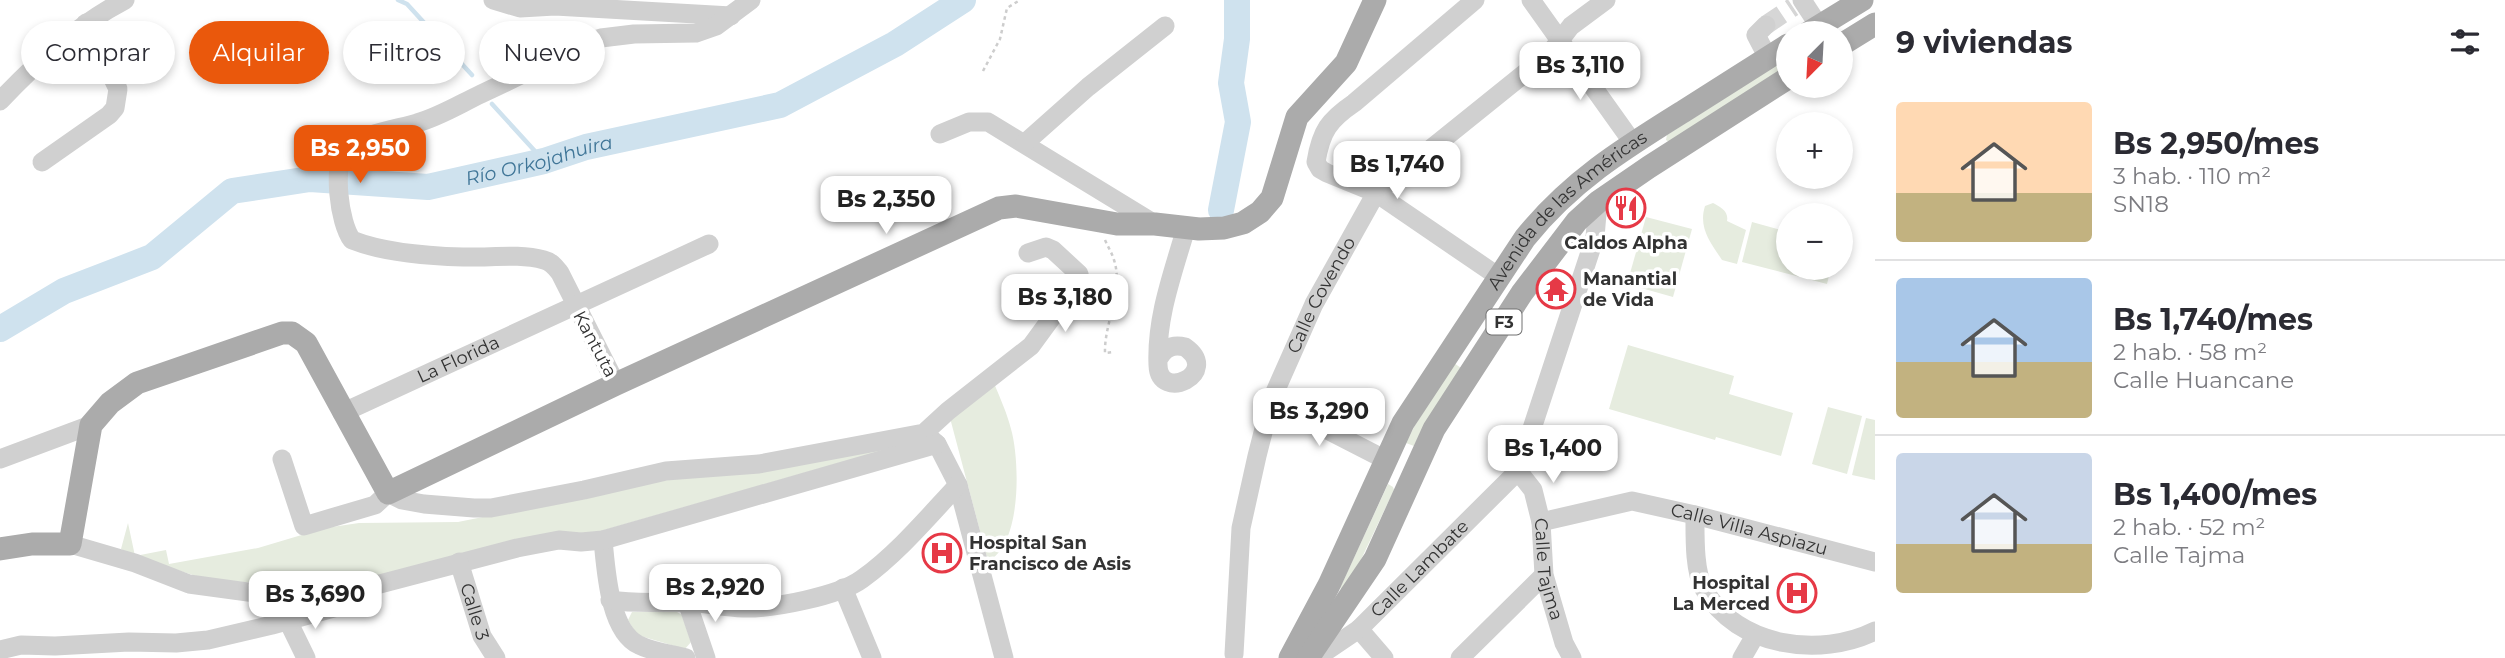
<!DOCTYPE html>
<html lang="es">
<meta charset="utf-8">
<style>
:root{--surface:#fff;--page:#f2f2f3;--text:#2b2b33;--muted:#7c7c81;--line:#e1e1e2;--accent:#ea580c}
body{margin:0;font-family:Montserrat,sans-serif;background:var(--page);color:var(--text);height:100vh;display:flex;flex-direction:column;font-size:26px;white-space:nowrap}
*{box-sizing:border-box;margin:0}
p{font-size:23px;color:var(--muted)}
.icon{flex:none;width:38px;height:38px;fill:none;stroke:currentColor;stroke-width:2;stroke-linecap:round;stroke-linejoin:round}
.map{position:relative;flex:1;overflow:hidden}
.details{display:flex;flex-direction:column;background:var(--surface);width:630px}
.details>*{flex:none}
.guide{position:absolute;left:21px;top:21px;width:665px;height:63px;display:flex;gap:14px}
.needle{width:46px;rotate:204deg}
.controls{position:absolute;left:1776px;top:21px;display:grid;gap:14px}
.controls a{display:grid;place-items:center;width:77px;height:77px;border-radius:50%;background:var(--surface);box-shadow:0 4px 10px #0003;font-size:35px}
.price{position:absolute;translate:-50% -60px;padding:0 16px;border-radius:14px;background:#fff;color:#222;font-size:23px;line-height:46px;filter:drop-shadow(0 2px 4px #0008)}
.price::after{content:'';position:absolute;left:50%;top:42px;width:21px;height:16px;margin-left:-10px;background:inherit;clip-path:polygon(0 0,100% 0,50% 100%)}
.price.active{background:var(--accent);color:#fff}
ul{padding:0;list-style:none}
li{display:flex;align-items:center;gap:21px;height:175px;padding:0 21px}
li+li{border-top:2px solid var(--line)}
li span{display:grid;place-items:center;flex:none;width:196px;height:140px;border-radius:7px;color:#555}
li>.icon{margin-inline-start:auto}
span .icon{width:84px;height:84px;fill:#fffc;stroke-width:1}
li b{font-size:30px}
h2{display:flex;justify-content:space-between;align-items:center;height:84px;padding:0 21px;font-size:30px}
.tag{padding:0 24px;border-radius:32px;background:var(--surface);box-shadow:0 4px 10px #0003;font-size:24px;line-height:63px}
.tag.active{background:var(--accent);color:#fff}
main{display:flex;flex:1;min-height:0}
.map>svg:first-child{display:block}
.green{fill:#e6ecdf}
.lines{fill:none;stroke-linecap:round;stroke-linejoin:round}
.stream{stroke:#cfe2ee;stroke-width:4.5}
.river{stroke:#cfe2ee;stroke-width:26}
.minor-tunnel{stroke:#d6d6d6;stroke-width:19;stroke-dasharray:19 10;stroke-linecap:butt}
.path{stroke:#cdcdcd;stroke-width:2.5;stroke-dasharray:3.5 3.5;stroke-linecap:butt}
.minor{stroke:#d0d0d0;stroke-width:19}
.major{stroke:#ababab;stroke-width:23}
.labels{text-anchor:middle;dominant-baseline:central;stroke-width:7;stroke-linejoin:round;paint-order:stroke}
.shield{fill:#fff;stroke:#707070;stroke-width:2}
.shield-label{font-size:16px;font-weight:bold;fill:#333}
.street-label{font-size:18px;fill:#333;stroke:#fff}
.poi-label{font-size:18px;font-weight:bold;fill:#333;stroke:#fff;text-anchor:start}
.water-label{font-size:19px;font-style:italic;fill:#3f7597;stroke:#fff}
</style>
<main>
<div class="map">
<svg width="1875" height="658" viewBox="0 0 1875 658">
<rect width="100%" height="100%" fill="#fff"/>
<g class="green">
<path d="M1788,58V68L1669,142L1666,140L1667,135Z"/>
<path d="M1713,203C1720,207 1729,211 1727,221L1746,230L1737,264L1722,260C1711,243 1698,228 1705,206Z"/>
<path d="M1646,217L1692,229L1673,297L1627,284Z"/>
<path d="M1752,222L1788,232V268H1831L1827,284L1742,262Z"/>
<path d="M1628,345L1734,376L1729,394L1793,413L1781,456L1716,437L1715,440L1609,409Z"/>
<path d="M1454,363L1461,368L1421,431L1414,446L1406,443L1414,427Z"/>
<path d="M994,383C1000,398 1007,413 1011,429C1020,460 1022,545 988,561L950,418Z"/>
<path d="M1828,407L1862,416L1847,474L1812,464Z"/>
<path d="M1866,418L1875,420V480L1852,475Z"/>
<path d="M909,443L587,535L332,587L209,580L135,557L121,549L128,523L135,556L166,550L169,564L258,548L325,528L359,523L458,522L655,482Z"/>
<path d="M1388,484L1393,487L1394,490L1347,589L1342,590L1340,588Z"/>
<path d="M632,612H677L682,615L691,642L685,649L637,635L628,620Z"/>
</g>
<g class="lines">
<g class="stream">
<path d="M398,0L407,4L472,75"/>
<path d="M492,104L544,161"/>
</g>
<g class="river">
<path d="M1221,210L1238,122L1231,83L1237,39V0"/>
<path id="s1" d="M0,329L64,291L152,257L232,191L310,179L428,187L544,161L586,147L780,105L895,44L963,0"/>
</g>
<path class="minor-tunnel" d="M1766,25L1793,7"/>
<g class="path">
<path d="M983,71L1000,39L1007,8L1020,0"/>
<path d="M1105,240C1108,247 1112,253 1114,260C1124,290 1104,323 1105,353L1114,352"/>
</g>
<g class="minor">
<path d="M493,0L520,8L555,6L731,16"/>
<path d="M1475,0L1354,103C1329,120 1321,131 1316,162L1320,169L1327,173L1376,193L1499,277"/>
<path d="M1531,0L1633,143"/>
<path d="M1802,0L1819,26"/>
<path d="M1766,25L1756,35L1768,58"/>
<path d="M0,101C37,62 77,25 125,0"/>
<path d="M940,134L969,122H988L1155,224"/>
<path d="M1025,143L1088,87L1165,26"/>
<path d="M42,162L109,115L115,108L118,89L86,23"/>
<path d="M1158,360C1164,348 1172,344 1185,347C1222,373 1159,403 1158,365C1156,317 1173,273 1186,228"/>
<path d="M616,384L560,273C555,267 552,262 544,260C518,253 490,258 463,257C427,256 385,253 352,240C339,223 332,165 346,147C355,136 401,128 417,123C439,117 460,104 481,94C515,78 549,62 582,44L601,38L634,34L696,33L716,26L751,0"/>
<path d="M1271,401L1386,460"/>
<path id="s2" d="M342,413L709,244"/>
<path d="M928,436L937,444L958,485L1004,658"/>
<path d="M0,459L91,425"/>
<path d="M282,459L304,526L375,505L388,493L402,500L424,504L474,508H491L584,490L666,471L759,464L924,433L948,411L1031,346L1080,279L1079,274L1053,250L1046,247L1028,253"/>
<path id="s3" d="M1518,471L1533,490L1541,522L1544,575L1564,643L1572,658"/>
<path d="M1695,515C1695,536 1694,571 1704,589C1737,648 1821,658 1875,631"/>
<path id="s4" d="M1541,522L1632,501L1695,515L1875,562"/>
<path d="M603,540C606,569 609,631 639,645C653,652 671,654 686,658"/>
<path d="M70,544L135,563L189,584L285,597L376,585L517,548L559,540L581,542L603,540L937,444"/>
<path id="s5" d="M459,562L482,636L496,658"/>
<path d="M843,588L872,658"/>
<path d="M610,600C635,604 659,602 685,602C704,603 724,607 743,608C772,609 839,596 862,579C898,553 928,517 958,485"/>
<path d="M687,602L706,658"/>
<path d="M288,621L306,658"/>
<path d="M1359,629L1384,658"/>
<path d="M0,650L21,645L55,646L129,642L176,643L208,640L272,625L337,607L366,590"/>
<path id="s6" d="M1313,650H1328L1359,629L1518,471L1595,237L1598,202"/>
<path id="s7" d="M1234,654L1241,528L1257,456L1271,401L1314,304L1376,193L1550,53L1571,26L1606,0"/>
<path d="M1460,658L1544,575"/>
<path d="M1742,658L1753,639"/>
</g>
<g class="major">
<path d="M1808,33L1862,0"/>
<path d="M1841,45L1875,24"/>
<path d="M0,549L32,544H70L91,425L110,403L137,383L282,333H292L306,343L388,493L616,384L999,208L1016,206L1117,224H1155L1199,229L1224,228L1243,223L1260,212L1272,198L1297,117L1346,63L1375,0"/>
<path id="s8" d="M1290,658L1329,585L1403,423L1525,238C1571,181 1623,149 1684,111C1719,89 1753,67 1788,45"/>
<path d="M1308,658L1375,559L1434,429L1522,293L1577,221L1598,202L1649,167L1788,78"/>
</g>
</g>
<defs>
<symbol id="restaurant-ring" viewBox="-11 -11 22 22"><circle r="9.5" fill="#fff" stroke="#e63946" stroke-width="1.5"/><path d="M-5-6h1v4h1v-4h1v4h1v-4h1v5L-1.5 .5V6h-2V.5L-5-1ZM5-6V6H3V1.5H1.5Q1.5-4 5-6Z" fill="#e63946"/></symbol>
<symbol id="temple-ring" viewBox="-11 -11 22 22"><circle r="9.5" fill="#fff" stroke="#e63946" stroke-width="1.5"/><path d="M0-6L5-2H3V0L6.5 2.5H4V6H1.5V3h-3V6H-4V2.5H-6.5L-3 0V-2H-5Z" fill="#e63946"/></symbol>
<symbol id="hospital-ring" viewBox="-11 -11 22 22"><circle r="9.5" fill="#fff" stroke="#e63946" stroke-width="1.5"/><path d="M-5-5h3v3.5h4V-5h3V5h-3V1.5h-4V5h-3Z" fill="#e63946"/></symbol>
</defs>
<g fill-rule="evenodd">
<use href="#restaurant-ring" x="1604" y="186" width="44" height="44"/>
<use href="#temple-ring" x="1534" y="267" width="44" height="44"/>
<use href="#hospital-ring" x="920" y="531" width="44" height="44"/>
<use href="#hospital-ring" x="1775" y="571" width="44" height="44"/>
</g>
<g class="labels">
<rect class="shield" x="1486.5" y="309.5" width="35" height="25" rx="5"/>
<g class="shield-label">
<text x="1504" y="322">F3</text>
</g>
<g class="street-label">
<text stroke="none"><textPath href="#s8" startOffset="532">Avenida de las Américas</textPath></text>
<text stroke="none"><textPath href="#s7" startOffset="374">Calle Covendo</textPath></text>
<text transform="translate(595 344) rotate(62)">Kantuta</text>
<text stroke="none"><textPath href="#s2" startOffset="128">La Florida</textPath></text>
<text stroke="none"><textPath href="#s4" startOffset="214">Calle Villa Aspiazu</textPath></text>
<text stroke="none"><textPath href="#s6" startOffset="138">Calle Lambate</textPath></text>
<text stroke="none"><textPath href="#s3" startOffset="105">Calle Tajma</textPath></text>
<text stroke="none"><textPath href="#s5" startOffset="52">Calle 3</textPath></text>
</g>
<g class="poi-label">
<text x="1626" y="243" text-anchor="middle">Caldos Alpha</text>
<text x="1583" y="279">Manantial<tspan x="1583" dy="21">de Vida</tspan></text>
<text x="969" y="543">Hospital San<tspan x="969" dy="21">Francisco de Asis</tspan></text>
<text x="1770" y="583" text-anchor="end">Hospital<tspan x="1770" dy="21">La Merced</tspan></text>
</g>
<g class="water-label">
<text stroke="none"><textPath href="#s1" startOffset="584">Río Orkojahuira</textPath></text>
</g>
</g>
</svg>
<div class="controls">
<a><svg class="needle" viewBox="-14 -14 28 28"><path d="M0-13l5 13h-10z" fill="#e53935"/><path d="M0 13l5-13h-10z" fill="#7c7c81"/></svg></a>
<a>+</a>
<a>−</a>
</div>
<b class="price" style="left:1580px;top:102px">Bs 3,110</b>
<b class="price active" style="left:360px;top:185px">Bs 2,950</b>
<b class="price" style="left:1397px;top:201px">Bs 1,740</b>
<b class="price" style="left:886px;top:236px">Bs 2,350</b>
<b class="price" style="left:1065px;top:334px">Bs 3,180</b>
<b class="price" style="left:1319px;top:448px">Bs 3,290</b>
<b class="price" style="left:1553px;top:485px">Bs 1,400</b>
<b class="price" style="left:715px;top:624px">Bs 2,920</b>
<b class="price" style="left:315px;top:631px">Bs 3,690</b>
<div class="guide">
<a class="tag">Comprar</a>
<a class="tag active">Alquilar</a>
<a class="tag">Filtros</a>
<a class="tag">Nuevo</a>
</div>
</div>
<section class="details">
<h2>9 viviendas<svg class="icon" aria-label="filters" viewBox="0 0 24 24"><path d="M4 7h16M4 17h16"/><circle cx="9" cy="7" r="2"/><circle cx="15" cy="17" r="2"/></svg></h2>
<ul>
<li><span style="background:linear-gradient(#ffd9b3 65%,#c2b280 0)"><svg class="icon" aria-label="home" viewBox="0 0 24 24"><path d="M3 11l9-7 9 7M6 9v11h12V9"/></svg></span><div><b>Bs 2,950/mes</b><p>3 hab. · 110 m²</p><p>SN18</p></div></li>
<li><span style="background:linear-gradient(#a9c7e8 60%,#c2b280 0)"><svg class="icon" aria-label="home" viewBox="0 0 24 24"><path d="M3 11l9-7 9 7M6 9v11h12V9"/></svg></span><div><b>Bs 1,740/mes</b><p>2 hab. · 58 m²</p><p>Calle Huancane</p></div></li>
<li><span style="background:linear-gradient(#c9d6e8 65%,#c2b280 0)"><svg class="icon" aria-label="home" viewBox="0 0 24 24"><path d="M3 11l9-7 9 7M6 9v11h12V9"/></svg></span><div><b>Bs 1,400/mes</b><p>2 hab. · 52 m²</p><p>Calle Tajma</p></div></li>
</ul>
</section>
</main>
